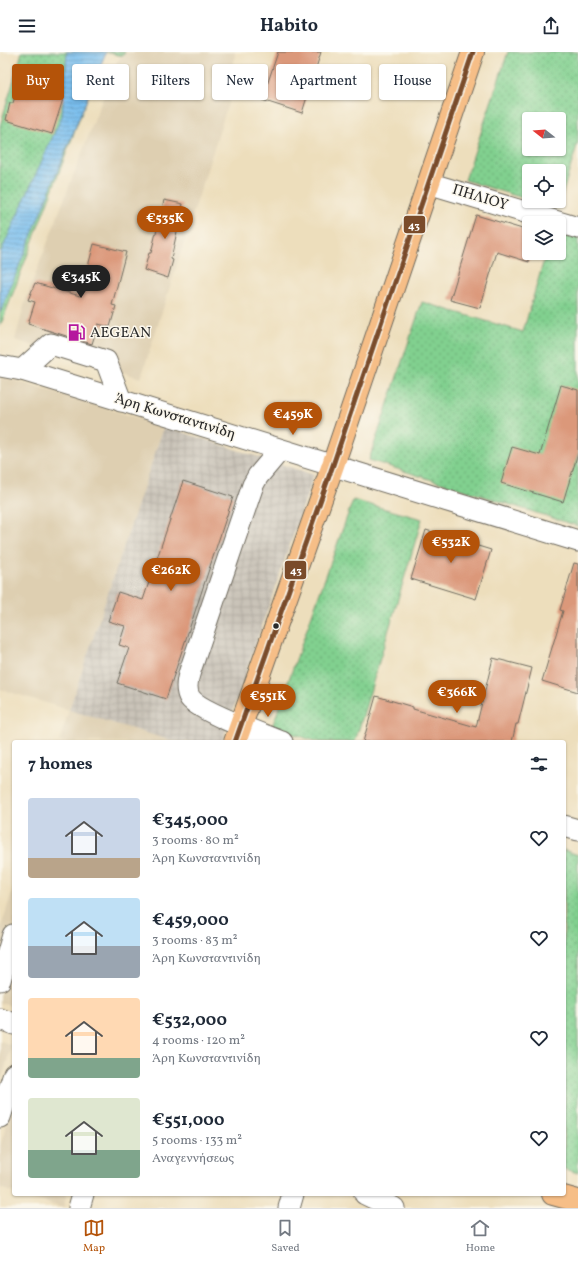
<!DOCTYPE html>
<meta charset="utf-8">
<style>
:root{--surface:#fff;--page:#f6f6f7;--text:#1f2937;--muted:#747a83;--line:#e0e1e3;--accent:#b45309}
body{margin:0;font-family:Vollkorn,serif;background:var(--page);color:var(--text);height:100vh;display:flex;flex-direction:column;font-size:15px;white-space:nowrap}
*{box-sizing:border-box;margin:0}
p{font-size:13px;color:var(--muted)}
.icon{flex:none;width:22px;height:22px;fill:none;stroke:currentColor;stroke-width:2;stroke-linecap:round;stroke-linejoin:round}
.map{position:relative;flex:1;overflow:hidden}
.side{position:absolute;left:12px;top:688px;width:554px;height:456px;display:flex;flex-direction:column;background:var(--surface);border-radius:4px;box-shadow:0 1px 3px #0004}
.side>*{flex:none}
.guide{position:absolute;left:12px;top:12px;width:554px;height:36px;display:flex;gap:8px}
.needle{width:26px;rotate:287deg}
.fabs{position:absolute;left:522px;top:60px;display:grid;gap:8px}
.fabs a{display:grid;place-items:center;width:44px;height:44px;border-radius:4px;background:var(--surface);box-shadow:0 1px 3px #0004;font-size:20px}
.price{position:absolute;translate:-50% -34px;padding:0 9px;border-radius:14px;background:var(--accent);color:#fff;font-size:13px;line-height:26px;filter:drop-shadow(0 1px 2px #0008)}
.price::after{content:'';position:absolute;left:50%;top:24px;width:12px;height:9px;margin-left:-6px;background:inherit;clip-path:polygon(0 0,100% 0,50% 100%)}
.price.current{background:#222;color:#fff}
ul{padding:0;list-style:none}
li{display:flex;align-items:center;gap:12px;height:100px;padding:0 16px}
li span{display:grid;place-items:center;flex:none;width:112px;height:80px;border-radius:4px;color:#555}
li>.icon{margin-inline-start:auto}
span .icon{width:48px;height:48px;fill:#fffc;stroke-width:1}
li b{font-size:17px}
h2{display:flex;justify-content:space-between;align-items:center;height:48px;padding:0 16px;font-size:17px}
.tag{padding:0 14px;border-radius:4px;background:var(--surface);box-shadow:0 1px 3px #0004;font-size:14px;line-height:36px}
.tag.current{background:var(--accent);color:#fff}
header{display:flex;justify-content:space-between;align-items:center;height:52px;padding:0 16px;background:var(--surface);font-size:18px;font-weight:700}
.dock{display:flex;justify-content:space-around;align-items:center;height:56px;border-top:1px solid var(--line);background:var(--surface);font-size:11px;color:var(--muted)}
.dock a{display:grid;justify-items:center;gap:2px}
.dock .current{color:var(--accent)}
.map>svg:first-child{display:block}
.built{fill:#decfb1}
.industrial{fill:url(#industrial-grid)}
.grass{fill:url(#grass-dots);stroke:#567e5d;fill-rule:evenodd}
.water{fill:url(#water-rules);stroke:#51748c}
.building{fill:#db987a}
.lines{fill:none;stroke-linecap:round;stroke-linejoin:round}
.minor-casing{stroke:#6f6a5e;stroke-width:23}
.major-casing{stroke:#6f6a5e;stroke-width:24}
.minor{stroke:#fff;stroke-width:21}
.major{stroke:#f6be87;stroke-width:22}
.bus-1-casing{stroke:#fbf7ec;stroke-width:8}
.bus-1{stroke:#7a4b2a;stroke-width:5}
.bus-dot{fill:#2b2b2b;stroke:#fbf7ec;stroke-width:1.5}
.labels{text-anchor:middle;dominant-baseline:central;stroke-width:3;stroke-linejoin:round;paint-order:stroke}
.street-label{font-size:15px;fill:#2b2b2b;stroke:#fbf7ec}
.poi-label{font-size:15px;fill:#2b2b2b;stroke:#fbf7ec;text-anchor:start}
.line-badge{stroke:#fbf7ec;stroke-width:1.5}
.badge-label{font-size:11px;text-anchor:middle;font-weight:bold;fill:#fff}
</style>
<header><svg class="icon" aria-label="menu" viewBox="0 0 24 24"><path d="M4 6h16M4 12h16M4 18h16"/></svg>Habito<svg class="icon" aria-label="share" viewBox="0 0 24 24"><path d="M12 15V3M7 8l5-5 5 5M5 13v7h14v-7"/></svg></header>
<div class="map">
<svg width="578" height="1156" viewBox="0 0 578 1156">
<defs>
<pattern id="industrial-grid" width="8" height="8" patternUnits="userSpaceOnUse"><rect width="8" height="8" fill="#c9c3b8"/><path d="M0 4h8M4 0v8" fill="none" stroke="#ada89e"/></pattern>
<pattern id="grass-dots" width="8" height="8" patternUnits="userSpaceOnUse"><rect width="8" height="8" fill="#81d08f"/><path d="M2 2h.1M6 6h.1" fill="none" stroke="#6aa975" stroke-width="1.8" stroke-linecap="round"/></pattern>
<pattern id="water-rules" width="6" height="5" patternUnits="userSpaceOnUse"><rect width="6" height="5" fill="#77bdee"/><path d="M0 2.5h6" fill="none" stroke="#629ac1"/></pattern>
</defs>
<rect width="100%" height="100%" fill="#fbf7ec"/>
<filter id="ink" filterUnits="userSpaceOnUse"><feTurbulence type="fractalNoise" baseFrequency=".025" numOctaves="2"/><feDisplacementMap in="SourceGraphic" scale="8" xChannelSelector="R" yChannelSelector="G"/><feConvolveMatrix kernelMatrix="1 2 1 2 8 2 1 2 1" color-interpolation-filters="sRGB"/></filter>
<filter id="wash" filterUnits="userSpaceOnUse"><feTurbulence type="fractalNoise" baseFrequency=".012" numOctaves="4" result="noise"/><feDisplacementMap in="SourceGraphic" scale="16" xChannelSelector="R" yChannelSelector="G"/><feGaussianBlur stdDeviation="0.9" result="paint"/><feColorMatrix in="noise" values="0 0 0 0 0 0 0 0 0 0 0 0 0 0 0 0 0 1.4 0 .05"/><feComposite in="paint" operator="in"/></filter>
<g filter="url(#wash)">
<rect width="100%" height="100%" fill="#eddebc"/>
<g class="built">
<path d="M127,0H235L231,42L141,326L15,288L26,247L117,9Z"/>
<path d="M0,324L164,374L69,658L176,690H59L69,658L0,637Z"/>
<path d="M14,834V955L0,951V878Z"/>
<path d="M0,989L12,993L0,1032Z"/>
<path d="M14,1049V1141L0,1136V1094Z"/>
<path d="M18,1142H67L63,1156Z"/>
</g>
<path class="industrial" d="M164,374L314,423L222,690H176L69,658Z"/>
<g class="grass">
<path d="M22,0H125L123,4L105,0L0,275V74Z"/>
<path d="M508,0H578V90L558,157L533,149H559V119H529V148L465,128ZM529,67H559V97H529Z"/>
<path d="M559,179L578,184V474L369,408L422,250L523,280L546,201H559Z"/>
<path d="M353,448L422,467L355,690H318L272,675Z"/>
<path d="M564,798L578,803V1121L564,1117Z"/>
</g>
<path class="water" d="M67,0H106L0,261V202L62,64Z"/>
<g id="blocks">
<g class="building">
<path d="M278,0H321L302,61L262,48Z"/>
<path d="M19,31L64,44L52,82L6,68L10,51H13Z"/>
<path d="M164,148L183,152L171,207L173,208L168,226L144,218L149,201H151Z"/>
<path d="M476,163L529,179V210L497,200L480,256L450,248Z"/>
<path d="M94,192L126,200L112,253L116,254L110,275L98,272L92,292L28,272L35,250L28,248L35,231L80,244Z"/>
<path d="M561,333L578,338V401L563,450L501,431L512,395L540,403Z"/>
<path d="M183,429L233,445L166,647L117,631L129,596L119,593L125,574L108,569L118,540L143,548Z"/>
<path d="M426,478L491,498L476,547L411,527Z"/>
<path d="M574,511L578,512V640L542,629L563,559L560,558Z"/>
<path d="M493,606L532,616L518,672H516L512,690H363L376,644L413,655V657L476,675Z"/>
</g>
</g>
</g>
<g filter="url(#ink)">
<use href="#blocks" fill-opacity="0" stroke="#6f6a5e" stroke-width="1"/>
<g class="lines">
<defs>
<g id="minor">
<path d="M428,131L578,176"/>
<path d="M0,314L22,318L578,489"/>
<path d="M22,318L51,292L106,309L121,349"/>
<path d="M280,398L258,424L253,433L190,619C187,628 185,638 190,646C199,659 264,683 282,690"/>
<path d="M564,774L578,778"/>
<path d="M0,928L13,883"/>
<path d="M0,967L14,972"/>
<path d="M0,1065L14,1022"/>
<path d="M365,1142L394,1156"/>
<path d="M79,1156L83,1142"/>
<path d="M289,1156L293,1142"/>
</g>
<g id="major">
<path d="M235,690L333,413L473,0"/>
<path d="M553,1142L578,1149"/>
</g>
</defs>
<use href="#minor" class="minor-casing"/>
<use href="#major" class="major-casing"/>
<use href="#minor" class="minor"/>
<use href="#major" class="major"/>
<defs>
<path id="bus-1" d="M235,690L333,413L473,0"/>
</defs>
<use href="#bus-1" class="bus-1-casing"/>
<use href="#bus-1" class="bus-1"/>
</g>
</g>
<defs>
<symbol id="fuel-bare" viewBox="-9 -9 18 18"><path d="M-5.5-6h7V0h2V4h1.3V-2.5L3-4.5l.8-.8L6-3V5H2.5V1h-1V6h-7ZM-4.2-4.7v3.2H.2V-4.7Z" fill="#b5179e" stroke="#fbf7ec" stroke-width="2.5" paint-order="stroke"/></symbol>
</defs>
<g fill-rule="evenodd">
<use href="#fuel-bare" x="64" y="268" width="25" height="25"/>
</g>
<circle class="bus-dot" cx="276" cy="574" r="3.5"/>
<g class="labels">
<g class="street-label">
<text transform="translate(480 146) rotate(17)">ΠΗΛΙΟΥ</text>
<text transform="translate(175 365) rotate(17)">Άρη Κωνσταντινίδη</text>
</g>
<g class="poi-label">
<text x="90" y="281">AEGEAN</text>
</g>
</g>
<g class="line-badge">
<rect x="403" y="163" width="23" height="19" rx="4" fill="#7a4b2a"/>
<rect x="284" y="508" width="23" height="20" rx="4" fill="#7a4b2a"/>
</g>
<g class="badge-label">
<text x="414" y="177">43</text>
<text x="296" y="522">43</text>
</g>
</svg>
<div class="fabs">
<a><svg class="needle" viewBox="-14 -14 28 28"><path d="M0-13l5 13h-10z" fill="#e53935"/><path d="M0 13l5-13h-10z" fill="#747a83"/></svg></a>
<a><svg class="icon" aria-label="locate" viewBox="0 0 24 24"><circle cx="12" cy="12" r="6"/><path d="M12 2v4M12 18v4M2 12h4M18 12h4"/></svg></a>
<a><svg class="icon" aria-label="layers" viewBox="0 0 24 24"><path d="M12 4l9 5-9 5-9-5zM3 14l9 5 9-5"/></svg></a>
</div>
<b class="price" style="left:165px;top:188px">€535K</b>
<b class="price current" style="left:81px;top:247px">€345K</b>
<b class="price" style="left:293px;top:384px">€459K</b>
<b class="price" style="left:451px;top:512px">€532K</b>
<b class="price" style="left:171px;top:540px">€262K</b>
<b class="price" style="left:457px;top:662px">€366K</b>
<b class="price" style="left:268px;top:666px">€551K</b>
<div class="guide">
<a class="tag current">Buy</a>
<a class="tag">Rent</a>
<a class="tag">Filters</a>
<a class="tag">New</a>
<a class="tag">Apartment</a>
<a class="tag">House</a>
</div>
<section class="side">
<h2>7 homes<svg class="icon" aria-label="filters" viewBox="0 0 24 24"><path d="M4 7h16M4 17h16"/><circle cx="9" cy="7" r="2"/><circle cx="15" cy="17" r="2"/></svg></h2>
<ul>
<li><span style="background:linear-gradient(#c9d6e8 75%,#b9a48a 0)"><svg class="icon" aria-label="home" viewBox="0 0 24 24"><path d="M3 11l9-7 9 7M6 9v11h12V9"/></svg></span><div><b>€345,000</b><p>3 rooms · 80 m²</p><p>Άρη Κωνσταντινίδη</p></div><svg class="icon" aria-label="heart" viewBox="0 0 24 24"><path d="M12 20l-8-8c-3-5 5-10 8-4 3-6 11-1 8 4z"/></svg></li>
<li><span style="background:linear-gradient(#bfe0f5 60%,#9aa5b1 0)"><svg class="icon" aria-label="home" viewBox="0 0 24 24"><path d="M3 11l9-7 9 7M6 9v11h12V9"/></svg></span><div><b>€459,000</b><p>3 rooms · 83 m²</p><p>Άρη Κωνσταντινίδη</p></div><svg class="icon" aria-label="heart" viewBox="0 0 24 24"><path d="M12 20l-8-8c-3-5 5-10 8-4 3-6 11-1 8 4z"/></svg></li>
<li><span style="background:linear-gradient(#ffd9b3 75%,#7fa58c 0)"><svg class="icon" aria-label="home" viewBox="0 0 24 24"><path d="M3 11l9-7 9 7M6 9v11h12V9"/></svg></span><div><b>€532,000</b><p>4 rooms · 120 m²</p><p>Άρη Κωνσταντινίδη</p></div><svg class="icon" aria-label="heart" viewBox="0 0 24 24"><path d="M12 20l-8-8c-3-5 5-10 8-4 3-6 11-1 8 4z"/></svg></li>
<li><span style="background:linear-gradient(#dfe7d0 65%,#7fa58c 0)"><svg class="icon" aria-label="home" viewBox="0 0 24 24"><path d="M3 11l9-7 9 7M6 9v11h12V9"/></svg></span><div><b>€551,000</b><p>5 rooms · 133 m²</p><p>Αναγεννήσεως</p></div><svg class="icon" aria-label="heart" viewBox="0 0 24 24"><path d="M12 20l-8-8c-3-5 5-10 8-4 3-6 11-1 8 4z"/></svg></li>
</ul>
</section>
</div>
<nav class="dock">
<a class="current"><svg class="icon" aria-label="map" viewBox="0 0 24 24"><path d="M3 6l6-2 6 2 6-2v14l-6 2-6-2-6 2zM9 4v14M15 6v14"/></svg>Map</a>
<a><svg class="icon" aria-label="saved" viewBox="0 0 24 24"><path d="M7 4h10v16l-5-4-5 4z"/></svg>Saved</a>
<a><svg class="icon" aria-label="home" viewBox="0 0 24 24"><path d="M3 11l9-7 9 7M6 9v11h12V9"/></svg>Home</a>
</nav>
